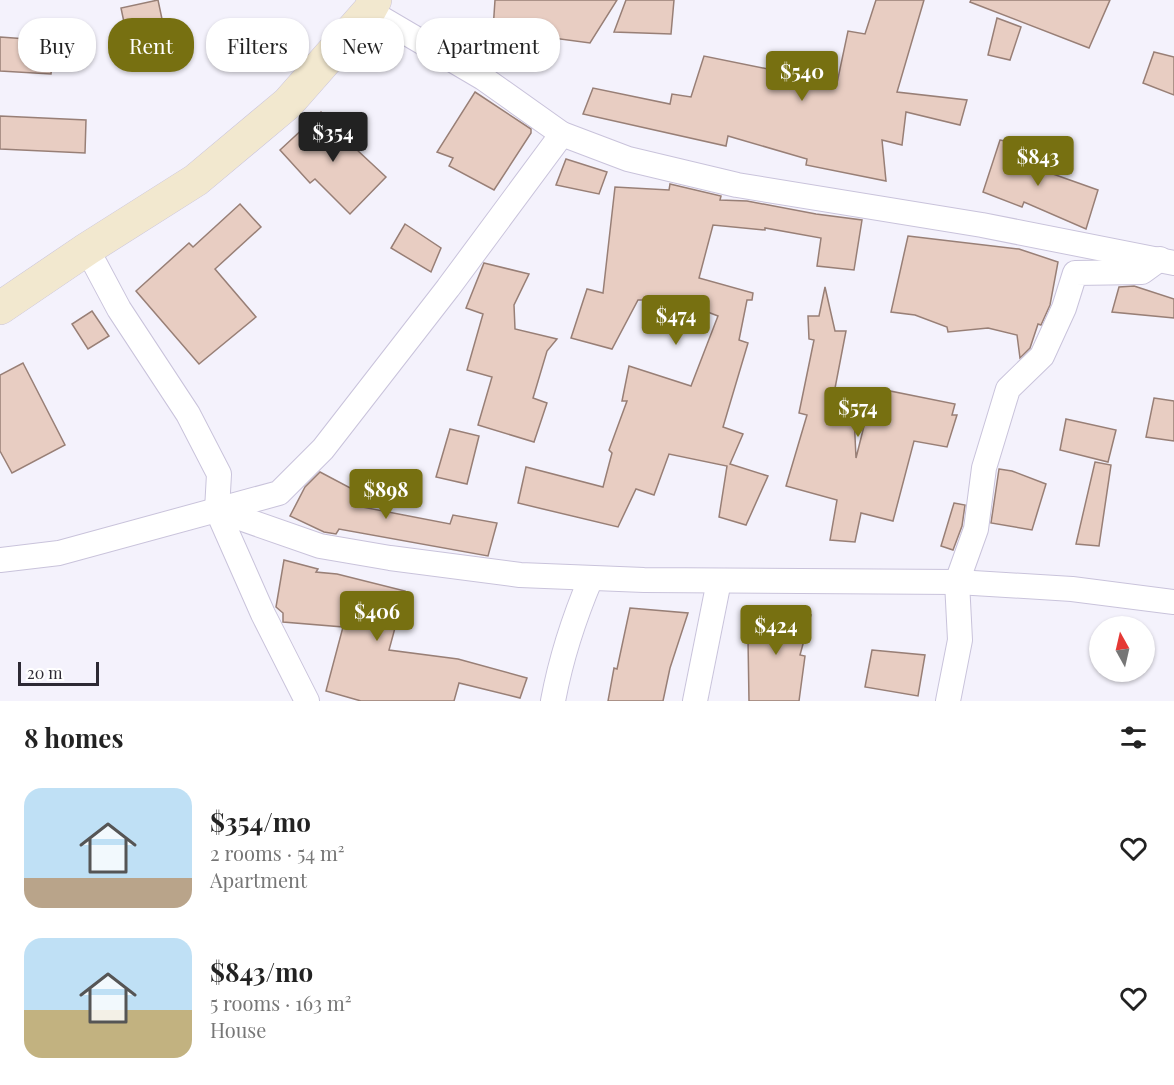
<!DOCTYPE html>
<meta charset="utf-8">
<style>
:root{--surface:#fff;--page:#f6f6f6;--text:#222;--muted:#767676;--accent:#777011}
body{margin:0;font-family:"Playfair Display",serif;background:var(--page);color:var(--text);height:100vh;display:flex;flex-direction:column;font-size:22px;white-space:nowrap}
*{box-sizing:border-box;margin:0}
p{font-size:20px;color:var(--muted)}
.icon{flex:none;width:33px;height:33px;fill:none;stroke:currentColor;stroke-width:2;stroke-linecap:round;stroke-linejoin:round}
.map{position:relative;height:701px;overflow:hidden}
.drawer{display:flex;flex-direction:column;background:var(--surface);flex:1}
.drawer>*{flex:none}
.top-card{position:absolute;left:18px;top:18px;width:600px;height:54px;display:flex;gap:12px}
.needle{width:39px;rotate:352deg}
.tools{position:absolute;left:1089px;top:616px;display:grid;gap:12px}
.tools a{display:grid;place-items:center;width:66px;height:66px;border-radius:50%;background:var(--surface);box-shadow:0 2px 4px #0004;font-size:30px}
.scale{position:absolute;left:18px;bottom:15px;width:81px;box-sizing:border-box;padding-left:6px;border:3px solid #2d2a34;border-top:0;font-size:16px;line-height:21px;white-space:nowrap;color:#2d2a34;-webkit-text-stroke:4px #fff;paint-order:stroke}
.price{position:absolute;translate:-50% -51px;padding:0 14px;border-radius:6px;background:var(--accent);color:#fff;font-size:20px;line-height:39px;filter:drop-shadow(0 2px 3px #0008)}
.price::after{content:'';position:absolute;left:50%;top:36px;width:18px;height:14px;margin-left:-9px;background:inherit;clip-path:polygon(0 0,100% 0,50% 100%)}
.price.on{background:#222;color:#fff}
ul{padding:0;list-style:none}
li{display:flex;align-items:center;gap:18px;height:150px;padding:0 24px}
li span{display:grid;place-items:center;flex:none;width:168px;height:120px;border-radius:18px;color:#555}
li>.icon{margin-inline-start:auto}
span .icon{width:72px;height:72px;fill:#fffc;stroke-width:1}
li b{font-size:26px}
h2{display:flex;justify-content:space-between;align-items:center;height:72px;padding:0 24px;font-size:26px}
.tag{padding:0 21px;border-radius:24px;background:var(--surface);box-shadow:0 2px 4px #0004;font-size:21px;line-height:54px}
.tag.on{background:var(--accent);color:#fff}
.map>svg:first-child{display:block}
.building{fill:#e8cdc2;stroke:#987f76;stroke-width:1.5}
.lines{fill:none;stroke-linecap:round;stroke-linejoin:round}
.minor-casing{stroke:#c9c3db;stroke-width:26}
.secondary-casing{stroke:#c9c3db;stroke-width:34}
.minor{stroke:#fff;stroke-width:24}
.secondary{stroke:#f2e8cf;stroke-width:33}
</style>
<div class="map">
<svg width="1174" height="701" viewBox="0 0 1174 701">
<rect width="100%" height="100%" fill="#f4f2fc"/>
<g class="building">
<path d="M158,0L166,38L129,46L121,8Z"/>
<path d="M495,0H617L590,43L493,30Z"/>
<path d="M626,0H674L671,34L614,32Z"/>
<path d="M876,0H924L897,92L967,100L960,125L906,112L902,145L882,140L886,181L806,165L807,159L728,136L726,146L583,114L593,88L670,104L672,94L691,97L704,56L837,83L848,31L865,34Z"/>
<path d="M971,0H1110L1089,48L970,2Z"/>
<path d="M997,18L1021,27L1010,60L988,55Z"/>
<path d="M0,37L54,41L51,74L0,71Z"/>
<path d="M1154,52L1174,57V95L1143,83Z"/>
<path d="M475,92L531,129V133L494,190L449,166L453,158L437,152Z"/>
<path d="M321,112L356,149L386,177L350,214L315,179L310,183L280,150Z"/>
<path d="M0,116L86,120L85,153L0,149Z"/>
<path d="M1000,140L1029,146L1022,163L1098,190L1086,229L1024,202L1022,207L983,192Z"/>
<path d="M566,159L607,172L599,194L556,185Z"/>
<path d="M670,184L721,196L720,200L747,201L816,214L862,220L854,270L817,266L821,238L765,228V230L713,225L699,278L753,293L752,300H747L739,340L748,343L723,427L743,434L730,464L768,476L746,525L719,517L727,466L669,454L654,495L636,489L618,527L518,503L526,467L603,487L612,453L609,450L627,401H622L629,366L691,386L718,316L705,311L708,300H638L612,349L571,338L587,289L603,293L615,187L669,190Z"/>
<path d="M240,204L261,227L215,269L256,317L199,364L136,291L189,243L193,247Z"/>
<path d="M405,224L441,248L431,272L391,248Z"/>
<path d="M908,236L1019,249L1058,262L1050,305L1041,325L1038,324L1030,348L1020,358L1017,335L988,328L948,332L947,327L915,315L891,312Z"/>
<path d="M484,263L529,274L514,305L515,329L557,339L547,351L533,398L547,403L534,442L478,425L492,377L467,370L483,314L466,308Z"/>
<path d="M1134,286L1174,299V318L1112,312L1119,287Z"/>
<path d="M825,287L835,331H846L831,409L854,415L856,458L866,418L873,420L880,389L955,404L952,415H957L947,447L914,441L893,521L861,513L855,542L830,540L837,500L786,486L807,415L799,413L814,340L809,339L808,316H819Z"/>
<path d="M92,311L109,336L88,349L72,324Z"/>
<path d="M23,363L65,445L12,473L0,451V375Z"/>
<path d="M1154,398L1174,401V441L1146,437Z"/>
<path d="M1066,419L1116,430L1108,462L1060,450Z"/>
<path d="M450,429L479,436L467,484L436,477Z"/>
<path d="M1095,462L1111,465L1099,546L1076,544Z"/>
<path d="M999,469L1012,471L1046,484L1032,530L991,523Z"/>
<path d="M320,472L358,492L352,505L450,524L453,515L497,523L488,556L339,529L336,534L324,532L290,516L305,487Z"/>
<path d="M954,503L965,505L962,526L953,550L941,546Z"/>
<path d="M284,560L318,569L316,572L337,574L405,591L389,650L458,659L527,678L520,698L459,683L454,701H361L326,691L343,627L283,622V613L276,607Z"/>
<path d="M630,608L688,613L670,668L663,701H608L614,668L617,669Z"/>
<path d="M751,611L811,615L800,655L805,656L799,701H749L748,640Z"/>
<path d="M872,650L925,655L918,696L865,687Z"/>
</g>
<g class="lines">
<defs>
<g id="minor">
<path d="M369,11L483,78L562,134L628,159L737,185L982,225L1174,263"/>
<path d="M87,249L119,309L188,414L219,474L217,510L320,546L390,558L520,575L644,580L957,582L1072,589L1174,602"/>
<path d="M217,510L263,614L307,701"/>
<path d="M0,560L59,553L279,493L323,449L448,288L562,134"/>
<path d="M553,701C561,658 574,618 591,578"/>
<path d="M695,701L719,581"/>
<path d="M948,701L960,640L957,582L976,529L984,468L1008,389L1042,356L1064,308L1075,273L1142,272L1160,259"/>
</g>
<path id="secondary" d="M0,308L87,249L196,180L288,103L369,11L375,0"/>
</defs>
<use href="#minor" class="minor-casing"/>
<use href="#secondary" class="secondary-casing"/>
<use href="#minor" class="minor"/>
<use href="#secondary" class="secondary"/>
</g>
</svg>
<div class="tools">
<a><svg class="needle" viewBox="-14 -14 28 28"><path d="M0-13l5 13h-10z" fill="#e53935"/><path d="M0 13l5-13h-10z" fill="#767676"/></svg></a>
</div>
<div class="scale">20 m</div>
<b class="price" style="left:802px;top:102px">$540</b>
<b class="price on" style="left:333px;top:163px">$354</b>
<b class="price" style="left:1038px;top:187px">$843</b>
<b class="price" style="left:676px;top:346px">$474</b>
<b class="price" style="left:858px;top:438px">$574</b>
<b class="price" style="left:386px;top:520px">$898</b>
<b class="price" style="left:377px;top:642px">$406</b>
<b class="price" style="left:776px;top:656px">$424</b>
<div class="top-card">
<a class="tag">Buy</a>
<a class="tag on">Rent</a>
<a class="tag">Filters</a>
<a class="tag">New</a>
<a class="tag">Apartment</a>
</div>
</div>
<section class="drawer">
<h2>8 homes<svg class="icon" aria-label="filters" viewBox="0 0 24 24"><path d="M4 7h16M4 17h16"/><circle cx="9" cy="7" r="2"/><circle cx="15" cy="17" r="2"/></svg></h2>
<ul>
<li><span style="background:linear-gradient(#bfe0f5 75%,#b9a48a 0)"><svg class="icon" aria-label="home" viewBox="0 0 24 24"><path d="M3 11l9-7 9 7M6 9v11h12V9"/></svg></span><div><b>$354/mo</b><p>2 rooms · 54 m²</p><p>Apartment</p></div><svg class="icon" aria-label="heart" viewBox="0 0 24 24"><path d="M12 20l-8-8c-3-5 5-10 8-4 3-6 11-1 8 4z"/></svg></li>
<li><span style="background:linear-gradient(#bfe0f5 60%,#c2b280 0)"><svg class="icon" aria-label="home" viewBox="0 0 24 24"><path d="M3 11l9-7 9 7M6 9v11h12V9"/></svg></span><div><b>$843/mo</b><p>5 rooms · 163 m²</p><p>House</p></div><svg class="icon" aria-label="heart" viewBox="0 0 24 24"><path d="M12 20l-8-8c-3-5 5-10 8-4 3-6 11-1 8 4z"/></svg></li>
</ul>
</section>
